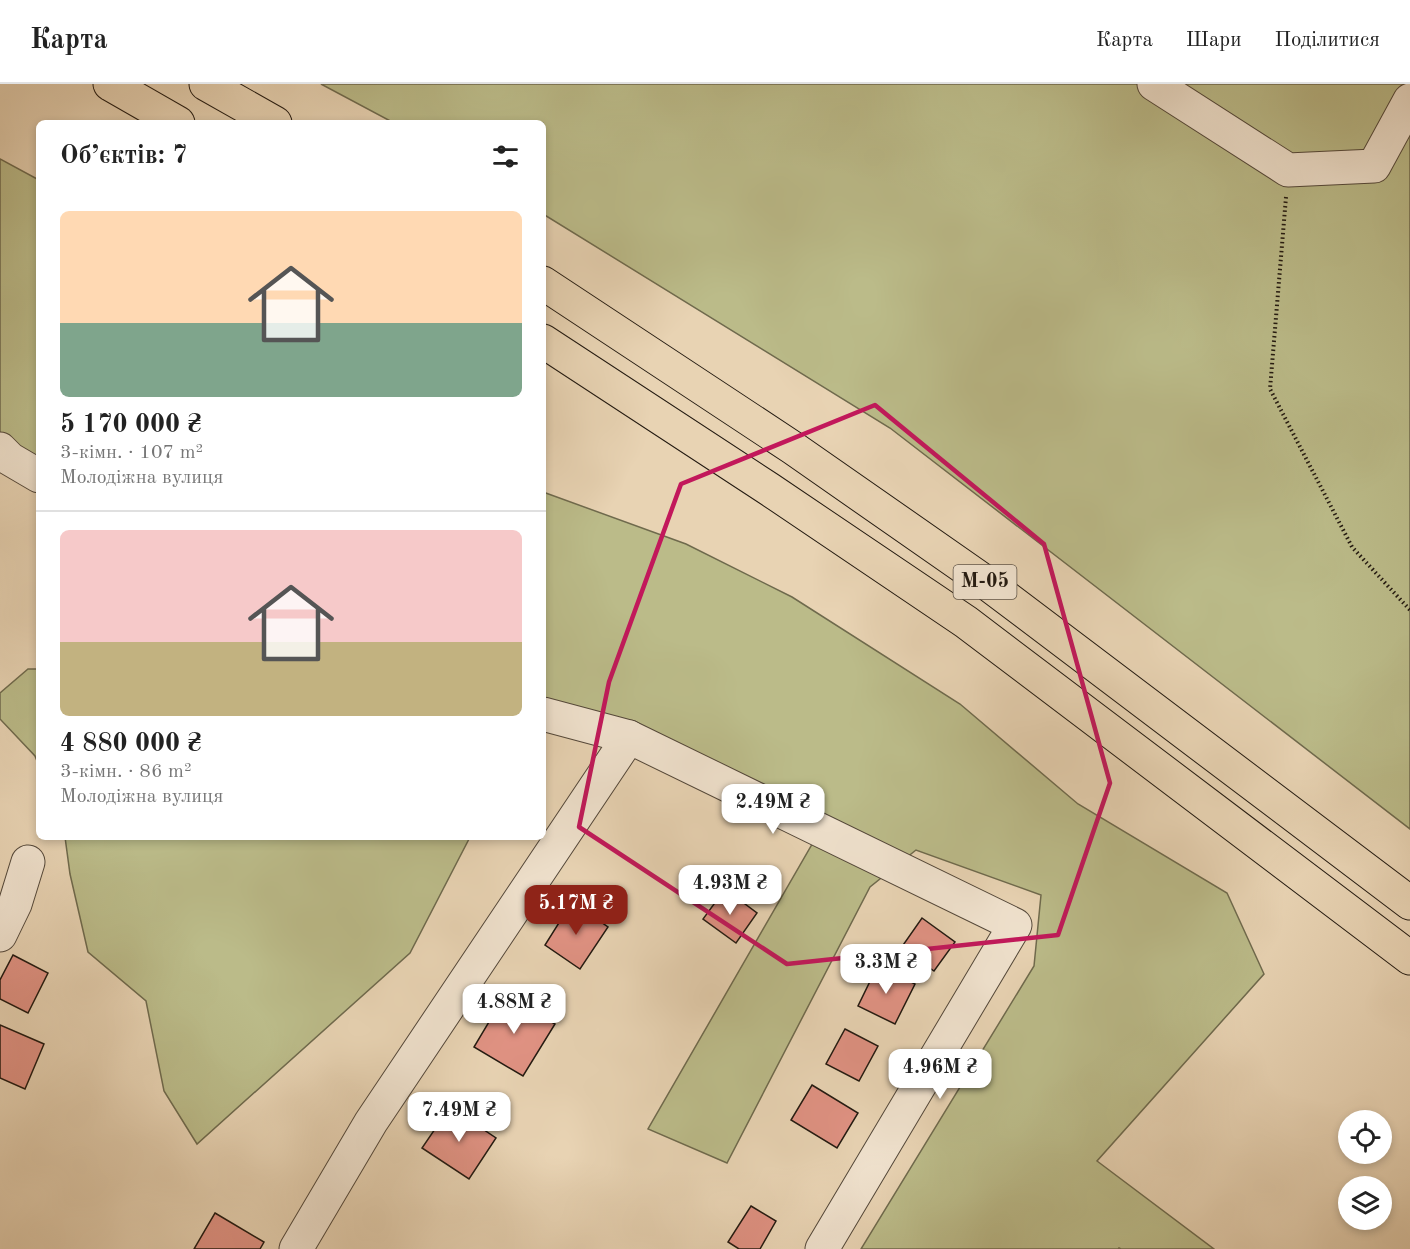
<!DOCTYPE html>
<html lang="uk">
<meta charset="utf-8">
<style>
:root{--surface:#fff;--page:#f2f2f2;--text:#222;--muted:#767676;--line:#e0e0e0;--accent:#8f2418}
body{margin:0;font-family:"Old Standard TT",serif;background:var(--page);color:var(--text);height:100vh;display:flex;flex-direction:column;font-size:22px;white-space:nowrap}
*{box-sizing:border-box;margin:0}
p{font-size:20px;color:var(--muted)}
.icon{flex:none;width:33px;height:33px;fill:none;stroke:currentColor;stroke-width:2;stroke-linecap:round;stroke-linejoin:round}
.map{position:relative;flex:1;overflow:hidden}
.sheet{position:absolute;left:36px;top:36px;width:510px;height:720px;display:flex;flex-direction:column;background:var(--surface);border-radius:9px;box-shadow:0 3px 9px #0003}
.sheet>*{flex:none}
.buttons{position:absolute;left:1338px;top:1026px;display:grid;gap:12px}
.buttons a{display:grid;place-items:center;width:54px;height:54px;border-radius:50%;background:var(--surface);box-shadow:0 3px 9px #0003;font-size:30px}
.price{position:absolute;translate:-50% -51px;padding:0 14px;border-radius:12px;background:#fff;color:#222;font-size:20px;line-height:39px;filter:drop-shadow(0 2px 3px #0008)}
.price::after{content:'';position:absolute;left:50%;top:36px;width:18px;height:14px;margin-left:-9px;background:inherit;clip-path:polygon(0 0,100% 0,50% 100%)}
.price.selected{background:var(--accent);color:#fff}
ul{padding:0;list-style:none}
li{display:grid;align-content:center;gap:12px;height:318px;padding:0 24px}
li+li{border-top:2px solid var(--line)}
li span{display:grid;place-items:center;height:186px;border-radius:9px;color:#555}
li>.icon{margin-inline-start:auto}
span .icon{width:108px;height:108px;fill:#fffc;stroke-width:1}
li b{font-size:26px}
h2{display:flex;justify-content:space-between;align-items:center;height:72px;padding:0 24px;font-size:26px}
header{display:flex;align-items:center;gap:36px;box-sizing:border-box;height:84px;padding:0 30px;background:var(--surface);border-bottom:2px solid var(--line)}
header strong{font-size:28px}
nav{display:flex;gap:33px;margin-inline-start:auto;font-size:21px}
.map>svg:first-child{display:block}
.green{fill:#bbbb89;stroke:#6f6a4d;stroke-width:1.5}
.building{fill:#e09283;stroke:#231a11;stroke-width:1.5}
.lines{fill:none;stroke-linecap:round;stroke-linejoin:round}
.minor-casing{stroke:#54483a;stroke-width:35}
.highway-casing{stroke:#231a11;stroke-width:35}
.path{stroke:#231a11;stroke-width:4;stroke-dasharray:1.5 3;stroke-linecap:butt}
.minor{stroke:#f0e2ce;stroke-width:33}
.highway{stroke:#e8d3b3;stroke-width:33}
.marked{fill:none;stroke:#c2185b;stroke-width:4.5;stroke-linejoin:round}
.labels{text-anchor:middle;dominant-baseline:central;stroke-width:5;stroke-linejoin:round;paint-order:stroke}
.shield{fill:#f0e2ce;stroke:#60564a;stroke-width:1.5}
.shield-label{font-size:20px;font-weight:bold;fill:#231a11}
</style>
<header>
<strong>Карта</strong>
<nav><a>Карта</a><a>Шари</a><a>Поділитися</a></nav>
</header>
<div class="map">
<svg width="1410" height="1165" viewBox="0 0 1410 1165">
<rect width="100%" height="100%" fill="#e8d3b3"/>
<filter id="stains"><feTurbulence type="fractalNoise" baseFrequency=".00333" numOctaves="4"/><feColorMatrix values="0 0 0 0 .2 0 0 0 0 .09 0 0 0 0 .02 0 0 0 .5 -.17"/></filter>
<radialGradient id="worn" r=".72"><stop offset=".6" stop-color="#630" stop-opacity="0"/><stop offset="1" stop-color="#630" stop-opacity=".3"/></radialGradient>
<g class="green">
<path d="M321,0H1410V745L890,344L543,130V39H394Z"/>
<path d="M0,75L39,96V379L0,353Z"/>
<path d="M543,408L686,460L792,513L960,620L1078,720L1227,809L1264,890L1097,1077L1214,1165H1121L1119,1164L1118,1165H861L1034,882L1041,811L916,766L870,803L727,1079L648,1045L815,755L543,616Z"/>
<path d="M28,585H39V682L35,672L0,635V609Z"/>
<path d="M65,753H470L410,869L197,1060L164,1007L146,917L88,868L70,790Z"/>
</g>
<g class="building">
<path d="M725,805L757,829L736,859L703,835Z"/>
<path d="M572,818L608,843L580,885L545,861Z"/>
<path d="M922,834L955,858L934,887L901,864Z"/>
<path d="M13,871L48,889L28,929L0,915V896Z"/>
<path d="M878,881L915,900L895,940L858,922Z"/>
<path d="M505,911L555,940L523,992L474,963Z"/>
<path d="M0,941L44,960L25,1005L0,994Z"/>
<path d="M845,945L878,962L859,997L826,980Z"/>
<path d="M812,1001L858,1029L837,1064L791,1036Z"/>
<path d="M450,1023L496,1054L469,1095L422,1064Z"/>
<path d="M751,1122L776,1137L760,1165H739L728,1158Z"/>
<path d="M215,1129L264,1158L260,1165H194Z"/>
</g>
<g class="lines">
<defs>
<g id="minor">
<path d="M1154,0L1288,86L1374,82L1410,16"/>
<path d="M0,365L10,375L39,392"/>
<path d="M543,630L629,653L1015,841L822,1165"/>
<path d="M0,851L15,820L28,778"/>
<path d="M296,1165L371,1038L629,653"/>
</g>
<g id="highway">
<path d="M110,0L178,39"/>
<path d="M206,0L275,39"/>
<path d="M543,199L793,364L988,500L1410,819"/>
<path d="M543,257L769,405L966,538L1410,874"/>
</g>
</defs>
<use href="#minor" class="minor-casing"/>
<use href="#highway" class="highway-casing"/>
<path class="path" d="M1286,113L1270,305L1352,463L1410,526"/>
<use href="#minor" class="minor"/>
<use href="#highway" class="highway"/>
</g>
<path class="marked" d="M875,321L1044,460L1110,699L1058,851L787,880L579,743L609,598L681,400Z"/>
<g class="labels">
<rect class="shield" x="953.5" y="481" width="63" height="34" rx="4.5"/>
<g class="shield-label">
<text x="985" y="498">М-05</text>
</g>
</g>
<rect width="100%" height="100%" filter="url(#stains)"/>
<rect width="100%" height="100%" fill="url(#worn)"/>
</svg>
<div class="buttons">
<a><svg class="icon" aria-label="locate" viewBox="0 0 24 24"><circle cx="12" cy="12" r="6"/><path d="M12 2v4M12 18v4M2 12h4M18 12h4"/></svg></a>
<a><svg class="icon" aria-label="layers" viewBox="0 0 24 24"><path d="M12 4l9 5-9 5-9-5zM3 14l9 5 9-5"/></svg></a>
</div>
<b class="price" style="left:773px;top:751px">2.49M ₴</b>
<b class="price" style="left:730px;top:832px">4.93M ₴</b>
<b class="price selected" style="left:576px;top:852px">5.17M ₴</b>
<b class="price" style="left:886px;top:911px">3.3M ₴</b>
<b class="price" style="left:514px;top:951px">4.88M ₴</b>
<b class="price" style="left:940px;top:1016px">4.96M ₴</b>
<b class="price" style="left:459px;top:1059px">7.49M ₴</b>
<section class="sheet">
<h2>Об’єктів: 7<svg class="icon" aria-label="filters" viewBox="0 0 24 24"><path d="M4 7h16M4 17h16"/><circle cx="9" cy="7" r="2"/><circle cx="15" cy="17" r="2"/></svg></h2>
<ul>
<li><span style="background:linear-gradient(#ffd9b3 60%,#7fa58c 0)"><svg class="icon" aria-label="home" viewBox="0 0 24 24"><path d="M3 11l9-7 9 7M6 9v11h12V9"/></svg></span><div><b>5 170 000 ₴</b><p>3-кімн. · 107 m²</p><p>Молодіжна вулиця</p></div></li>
<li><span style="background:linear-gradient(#f6c9c9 60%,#c2b280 0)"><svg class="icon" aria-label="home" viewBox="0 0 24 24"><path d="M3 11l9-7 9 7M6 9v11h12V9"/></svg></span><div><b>4 880 000 ₴</b><p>3-кімн. · 86 m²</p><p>Молодіжна вулиця</p></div></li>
</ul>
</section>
</div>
